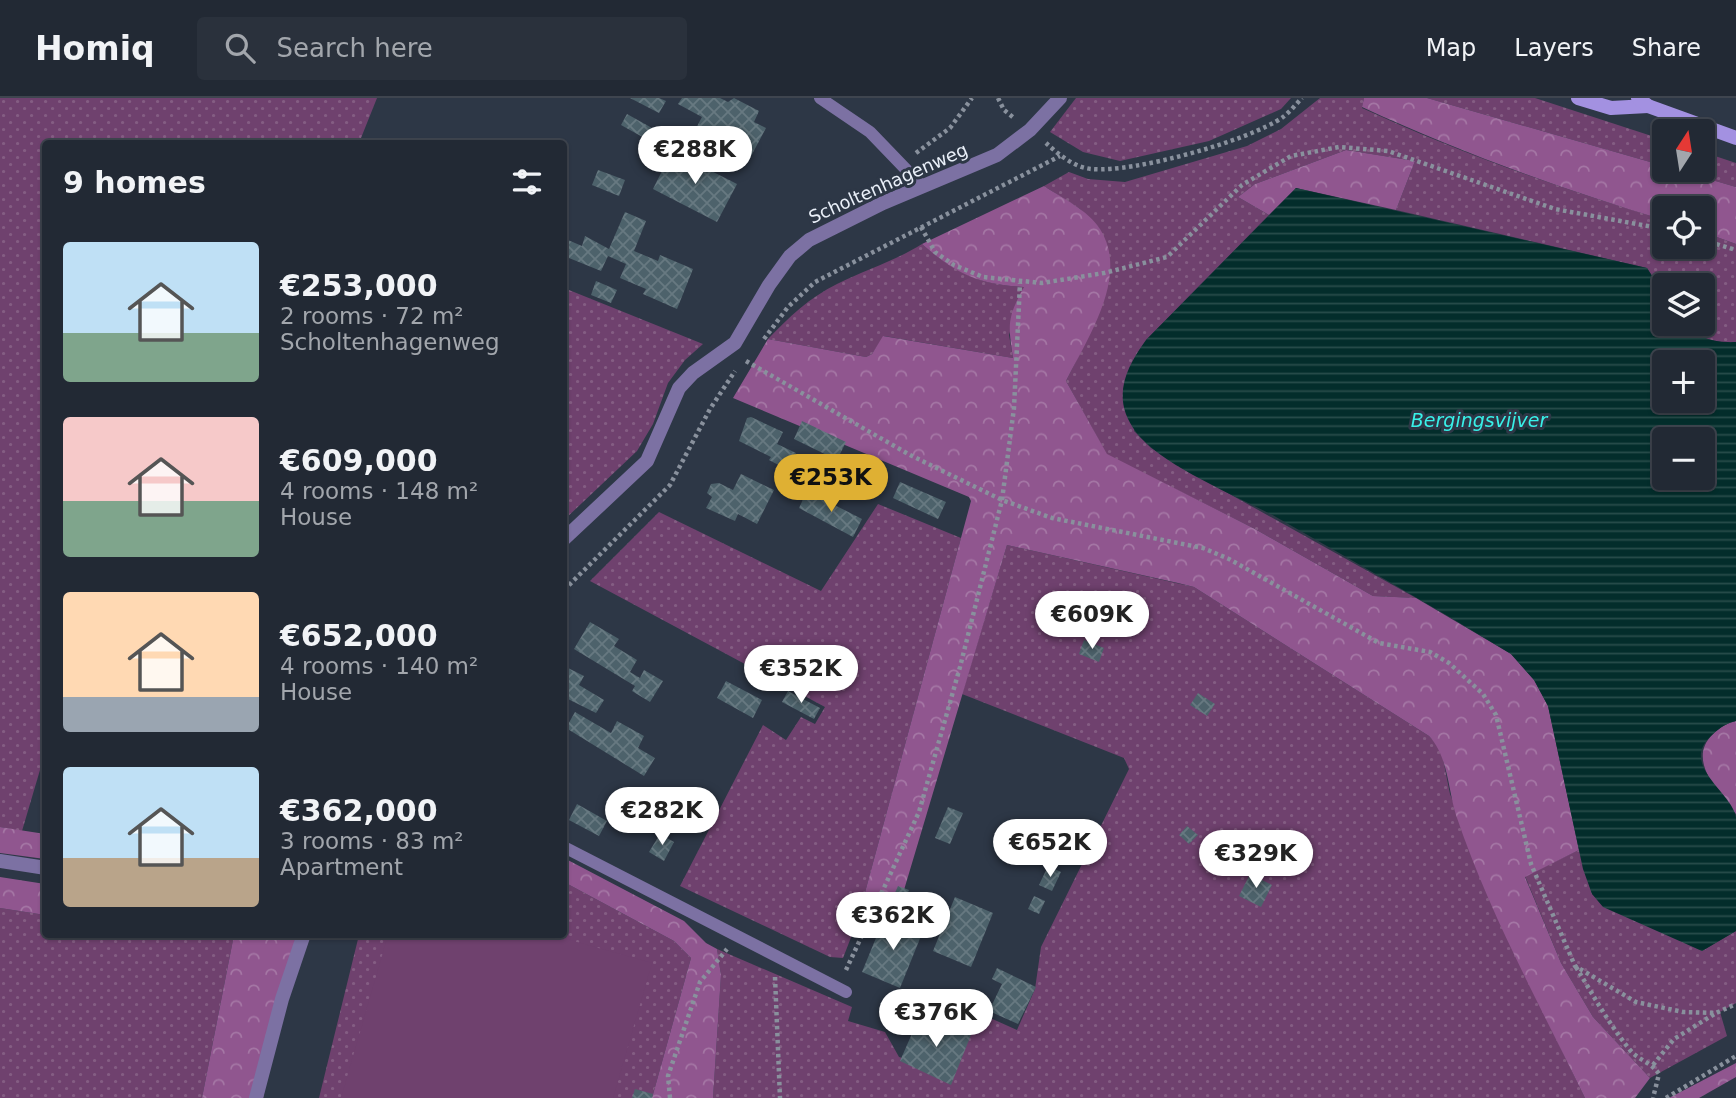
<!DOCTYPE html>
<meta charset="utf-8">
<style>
:root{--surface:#222934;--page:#2a313c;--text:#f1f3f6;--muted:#a2a6ac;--line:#3f454f;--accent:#dfb033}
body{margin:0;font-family:"DejaVu Sans",sans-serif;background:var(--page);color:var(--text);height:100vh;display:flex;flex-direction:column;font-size:26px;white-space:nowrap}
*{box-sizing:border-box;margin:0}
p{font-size:23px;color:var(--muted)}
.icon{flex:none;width:38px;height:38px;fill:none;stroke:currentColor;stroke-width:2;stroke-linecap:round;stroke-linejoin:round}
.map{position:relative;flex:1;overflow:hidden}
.drawer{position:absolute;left:42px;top:42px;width:525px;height:798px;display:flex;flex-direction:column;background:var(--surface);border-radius:7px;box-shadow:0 2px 5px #0004,0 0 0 2px var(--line)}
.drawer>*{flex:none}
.needle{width:46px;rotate:12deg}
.tools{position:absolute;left:1652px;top:21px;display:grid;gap:14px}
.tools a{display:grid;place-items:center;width:63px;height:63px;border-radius:7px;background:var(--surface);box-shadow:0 2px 5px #0004,0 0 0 2px var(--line);font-size:35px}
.price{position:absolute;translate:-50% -60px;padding:0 16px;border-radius:24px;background:#fff;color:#222;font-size:23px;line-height:46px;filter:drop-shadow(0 2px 4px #0008)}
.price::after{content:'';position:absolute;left:50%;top:42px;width:21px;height:16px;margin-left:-10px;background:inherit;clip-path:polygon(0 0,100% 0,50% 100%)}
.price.current{background:var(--accent);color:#111}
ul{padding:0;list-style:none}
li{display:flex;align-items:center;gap:21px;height:175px;padding:0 21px}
li span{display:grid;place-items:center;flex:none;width:196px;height:140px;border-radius:7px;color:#555}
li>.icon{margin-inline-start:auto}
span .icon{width:84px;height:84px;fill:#fffc;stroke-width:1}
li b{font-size:30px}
h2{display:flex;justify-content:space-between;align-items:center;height:84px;padding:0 21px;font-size:30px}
header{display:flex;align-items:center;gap:42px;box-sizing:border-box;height:98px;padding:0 35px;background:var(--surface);border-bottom:2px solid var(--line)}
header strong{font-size:33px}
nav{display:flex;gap:38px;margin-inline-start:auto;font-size:24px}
.search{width:490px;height:63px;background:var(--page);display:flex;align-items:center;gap:18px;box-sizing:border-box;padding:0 24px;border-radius:7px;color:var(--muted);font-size:26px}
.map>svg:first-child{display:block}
.grass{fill:url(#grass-dots)}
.forest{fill:url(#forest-crowns)}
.park{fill:#6f416e}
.water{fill:url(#water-rules);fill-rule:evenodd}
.building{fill:url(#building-cross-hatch)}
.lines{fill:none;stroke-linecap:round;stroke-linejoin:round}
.path{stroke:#89919d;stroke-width:4.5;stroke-dasharray:3.5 3.5;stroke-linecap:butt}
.service{stroke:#7c71a3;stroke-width:12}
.minor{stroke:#7c71a3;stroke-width:14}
.secondary{stroke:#a391e1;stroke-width:14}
.labels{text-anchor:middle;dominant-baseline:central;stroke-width:6;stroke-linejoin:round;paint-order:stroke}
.street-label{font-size:18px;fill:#eaf0f9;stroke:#2d3746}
.water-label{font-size:19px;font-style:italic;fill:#38f0e8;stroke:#2d3746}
</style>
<header>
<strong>Homiq</strong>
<div class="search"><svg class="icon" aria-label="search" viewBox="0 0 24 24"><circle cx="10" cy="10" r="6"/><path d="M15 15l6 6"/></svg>Search here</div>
<nav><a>Map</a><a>Layers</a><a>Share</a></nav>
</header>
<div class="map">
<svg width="1736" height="1000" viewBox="0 0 1736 1000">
<defs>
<pattern id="grass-dots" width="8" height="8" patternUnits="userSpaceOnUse" patternTransform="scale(1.75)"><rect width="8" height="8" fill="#6f416e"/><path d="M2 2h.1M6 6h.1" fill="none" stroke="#845d83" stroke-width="1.8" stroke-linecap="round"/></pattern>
<pattern id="forest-crowns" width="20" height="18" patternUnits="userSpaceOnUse" patternTransform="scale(1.75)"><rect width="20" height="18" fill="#90568f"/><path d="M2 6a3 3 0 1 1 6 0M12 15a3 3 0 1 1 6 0" fill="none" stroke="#a577a5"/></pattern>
<pattern id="water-rules" width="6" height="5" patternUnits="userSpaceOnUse" patternTransform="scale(1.75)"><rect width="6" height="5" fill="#032d2b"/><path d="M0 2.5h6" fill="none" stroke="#284c4a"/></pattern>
<pattern id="building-cross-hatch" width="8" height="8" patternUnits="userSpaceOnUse" patternTransform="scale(1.75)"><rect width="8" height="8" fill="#4d626b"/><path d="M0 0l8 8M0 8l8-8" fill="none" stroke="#677981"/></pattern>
</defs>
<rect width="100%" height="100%" fill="#2d3746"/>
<g class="grass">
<path d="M0,0H377L359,45L46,46L45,655L22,733L0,729Z"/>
<path d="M1076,0H1291L1281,11L1209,43L1120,63L1083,54L1050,34Z"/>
<path d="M1320,0H1364L1362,10C1460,55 1562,91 1664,122V149H1703V134L1736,146V244C1718,245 1697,241 1686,226H1703V187H1664V196L1647,170L1396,112L1415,63L1346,52L1255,86L1238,99L1269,117L1146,242L1134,333L1151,350L1199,379L1416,500L1373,498L1255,431L1107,357L1066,283L1085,245L1107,149L1099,130L1080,111L1044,88L1069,74L1088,81L1125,84L1247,48L1281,31Z"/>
<path d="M1427,0H1535L1664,42V68Z"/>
<path d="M1703,54L1736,65V89L1678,72H1703Z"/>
<path d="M922,146C957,176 978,186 1024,189L1009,237L1013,260L884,238L872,256L866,259L768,241C788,220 810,199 837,186C865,172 895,163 922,146Z"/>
<path d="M564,190L703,246L685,262L668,285L653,326L637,353L564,422Z"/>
<path d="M878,406L961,440L857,824L843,860L830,859L680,788L763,627L786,642L801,619L815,626L825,609L590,483L659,414L821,493Z"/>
<path d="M1007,447L1194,489L1429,638L1441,651L1450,696L1504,833L1585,1000H713L721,877L717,851L852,909L848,923L885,934L899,959L954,975L967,934L988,919L1017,932L1035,891L1041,849L1129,671L1124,660L962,596Z"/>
<path d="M1579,752L1592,796L1702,853L1736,833V905L1720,914L1727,938L1650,980L1593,919L1561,865L1525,778Z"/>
<path d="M564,784L674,843L691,860L652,1000H319L359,837L564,836Z"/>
<path d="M0,810L45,817L46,836H183L233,842L202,1000H0Z"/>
</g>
<g class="forest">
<path d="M1364,0H1427L1664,68V72H1678L1736,89V146L1703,134V110H1664V122C1562,91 1459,54 1362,9Z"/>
<path d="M1346,52L1415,63L1396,112L1296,90L1269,117L1238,99L1255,86Z"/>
<path d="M1044,88C1062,100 1088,112 1100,131C1130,178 1087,241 1066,283L1107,356L1255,431L1373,498L1416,500L1511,556L1534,582L1548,608L1579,752L1525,779L1561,865L1593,919L1650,980L1635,1000H1585C1540,907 1489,815 1456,717C1448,691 1448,658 1429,638L1194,489L1178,485L1007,447L901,802L897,810L857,824L971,403L969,399L733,300L768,241L866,259L872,256L883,238L1013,260C1008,226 1007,220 1024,189C977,186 956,176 922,146Z"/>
<path d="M1736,623V716C1719,694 1686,662 1713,636C1719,630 1727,625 1736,623Z"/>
<path d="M0,729L45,736V761L0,755Z"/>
<path d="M564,760L684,823L706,845L717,851L721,877L713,1000H652L691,860L674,843L564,784Z"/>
<path d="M0,779L45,786V817L0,810Z"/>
<path d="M183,837H296L263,1000H202L233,842Z"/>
<path d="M1736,965V979L1699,1000H1669Z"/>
</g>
<path class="park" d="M388,837H552L652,865L613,1000H341Z"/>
<path class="water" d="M1296,90L1647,170L1664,197V226H1686C1697,241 1718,245 1736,244V623C1725,625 1717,632 1709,640C1681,669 1734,696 1736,720C1736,757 1736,796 1736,833L1702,853L1603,809L1592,796L1583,771L1548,608L1534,582L1511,556C1434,509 1355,464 1276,419C1237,398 1162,368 1136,334C1111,301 1125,271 1146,242ZM1664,264H1703V303H1664ZM1664,341H1703V380H1664Z"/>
<g class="building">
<path d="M630,0H659L666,3L659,15Z"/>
<path d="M682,0H720L728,4L734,0L759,13L754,24L766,30L748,64L719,53L723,44L695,32L702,19L678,6Z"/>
<path d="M627,16L652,30L646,41L621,27Z"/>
<path d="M672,53L737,86L717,124L653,91Z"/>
<path d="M598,72L625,82L619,98L592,87Z"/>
<path d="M625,114L646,123L634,153L658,163L660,157L693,171L677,211L643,196L646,191L620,180L626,166L608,158L601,173L564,158L568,142L582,148L585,138L609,151Z"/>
<path d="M596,183L617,192L611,205L591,197Z"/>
<path d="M751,319L783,334L777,346L796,355L788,372L769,362L771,359L739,343L747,320Z"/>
<path d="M802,323L846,344L837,362L794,341Z"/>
<path d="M741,376L774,392L757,426L738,416L735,423L706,410L712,399L707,395L711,386L719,385L733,392Z"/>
<path d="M900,384L946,404L938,421L893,400Z"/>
<path d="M807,393L862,421L853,439L799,410Z"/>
<path d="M590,524L619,541L614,548L637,562L630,574L640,580L644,572L663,583L650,604L632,593L635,588L574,551Z"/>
<path d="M1084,542L1104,550L1099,564L1079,556Z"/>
<path d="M564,568L584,578L579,587L604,602L596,615L564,599Z"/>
<path d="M726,583L762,602L753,620L717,600Z"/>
<path d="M788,593L820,610L814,621L782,604Z"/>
<path d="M1198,595L1215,606L1207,618L1190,607Z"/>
<path d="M575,614L611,635L617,623L644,638L638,650L655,660L644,678L566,630Z"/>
<path d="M577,706L607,723L599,738L569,722Z"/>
<path d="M948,709L963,715L950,746L935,740Z"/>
<path d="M1187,728L1198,737L1189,746L1179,737Z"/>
<path d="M660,736L674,744L664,763L649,754Z"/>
<path d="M1060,737L1075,744L1067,762L1052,754Z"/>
<path d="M1048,768L1061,774L1052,793L1039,787Z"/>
<path d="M1250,776L1272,787L1261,809L1239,798Z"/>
<path d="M898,788L909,792L901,811L890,806Z"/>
<path d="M1034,798L1045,803L1039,816L1028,811Z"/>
<path d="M955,799L993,815L971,869L933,853Z"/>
<path d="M885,818L923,833L900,890L862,874Z"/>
<path d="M997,870L1036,889L1018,926L989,913L1002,886L992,881Z"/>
<path d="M921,915L971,937L951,987L900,963Z"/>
<path d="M635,991L653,996L652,1000H632Z"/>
</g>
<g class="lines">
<g class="path">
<path d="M998,0L1004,12L1014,20"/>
<path d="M1046,45C1058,56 1075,70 1092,71C1133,75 1249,43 1283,19C1290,14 1296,6 1302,0"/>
<path d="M916,55L950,30L972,0"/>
<path d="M921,129L935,154L954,167L983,179L1042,185L1104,175L1167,159L1242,87L1291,58L1339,49L1388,53L1555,111L1664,131"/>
<path d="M1703,142L1736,152"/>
<path d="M764,241L788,209L815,184L1060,58"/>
<path d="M746,263L910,357L1002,402L1052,420L1203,450L1229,461L1379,545L1430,554L1449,565L1483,596L1496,617L1531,766L1575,868L1636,904L1683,914L1716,915L1736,906"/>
<path d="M564,492L670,387L710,311L735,273"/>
<path d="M1576,869C1593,897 1609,926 1630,952C1638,962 1651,964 1659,976L1653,1000"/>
<path d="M846,872L919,714L960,569L1002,402L1014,310L1020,185"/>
<path d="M775,879L780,1000"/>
<path d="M1653,967L1674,941L1716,915"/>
<path d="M670,1000L668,978L700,884L727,851"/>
<path d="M1666,1000L1736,958"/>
</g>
<g class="service">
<path d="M820,0L870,34L922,88"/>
<path d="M564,749L846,894"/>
</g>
<g class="minor">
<path d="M564,441L647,363L679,290L693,275L735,245L769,187L790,158L809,142L883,105L997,57L1030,32L1060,0"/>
<path d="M0,763L46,770"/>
<path d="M256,1000L282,901L304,836"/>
</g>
<g class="secondary">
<path d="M1578,0L1611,10L1648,8"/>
<path d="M1638,0L1648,8L1736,40"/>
</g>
</g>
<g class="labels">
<g class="street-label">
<text transform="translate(888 85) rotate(-24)">Scholtenhagenweg</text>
</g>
<g class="water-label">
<text x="1479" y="322">Bergingsvijver</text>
</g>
</g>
</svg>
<div class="tools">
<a><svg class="needle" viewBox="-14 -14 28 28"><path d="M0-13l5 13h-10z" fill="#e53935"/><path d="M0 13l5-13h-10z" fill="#a2a6ac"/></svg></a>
<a><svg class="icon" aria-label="locate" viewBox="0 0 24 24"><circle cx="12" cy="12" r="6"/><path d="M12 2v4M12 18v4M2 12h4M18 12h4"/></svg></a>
<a><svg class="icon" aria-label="layers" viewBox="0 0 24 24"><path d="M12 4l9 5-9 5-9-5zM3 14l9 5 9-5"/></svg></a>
<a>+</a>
<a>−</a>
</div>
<b class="price" style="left:695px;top:88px">€288K</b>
<b class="price current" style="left:831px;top:416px">€253K</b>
<b class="price" style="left:1092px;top:553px">€609K</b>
<b class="price" style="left:801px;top:607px">€352K</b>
<b class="price" style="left:662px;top:749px">€282K</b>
<b class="price" style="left:1050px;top:781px">€652K</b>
<b class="price" style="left:1256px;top:792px">€329K</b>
<b class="price" style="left:893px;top:854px">€362K</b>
<b class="price" style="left:936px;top:951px">€376K</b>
<section class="drawer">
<h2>9 homes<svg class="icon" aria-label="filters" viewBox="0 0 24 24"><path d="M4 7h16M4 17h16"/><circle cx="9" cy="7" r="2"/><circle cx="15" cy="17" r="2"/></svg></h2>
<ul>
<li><span style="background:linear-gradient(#bfe0f5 65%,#7fa58c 0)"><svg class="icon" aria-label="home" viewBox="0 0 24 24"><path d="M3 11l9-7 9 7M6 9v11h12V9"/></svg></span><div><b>€253,000</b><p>2 rooms · 72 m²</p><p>Scholtenhagenweg</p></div></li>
<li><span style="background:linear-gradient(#f6c9c9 60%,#7fa58c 0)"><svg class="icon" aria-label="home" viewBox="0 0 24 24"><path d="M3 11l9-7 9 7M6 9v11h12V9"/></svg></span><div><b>€609,000</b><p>4 rooms · 148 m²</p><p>House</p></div></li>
<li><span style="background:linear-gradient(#ffd9b3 75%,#9aa5b1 0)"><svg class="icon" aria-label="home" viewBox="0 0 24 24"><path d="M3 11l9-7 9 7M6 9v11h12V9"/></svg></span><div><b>€652,000</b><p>4 rooms · 140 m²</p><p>House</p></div></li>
<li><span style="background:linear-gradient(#bfe0f5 65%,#b9a48a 0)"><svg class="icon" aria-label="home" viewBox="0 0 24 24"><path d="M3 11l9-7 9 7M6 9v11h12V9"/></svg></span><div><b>€362,000</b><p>3 rooms · 83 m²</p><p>Apartment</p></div></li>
</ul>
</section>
</div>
